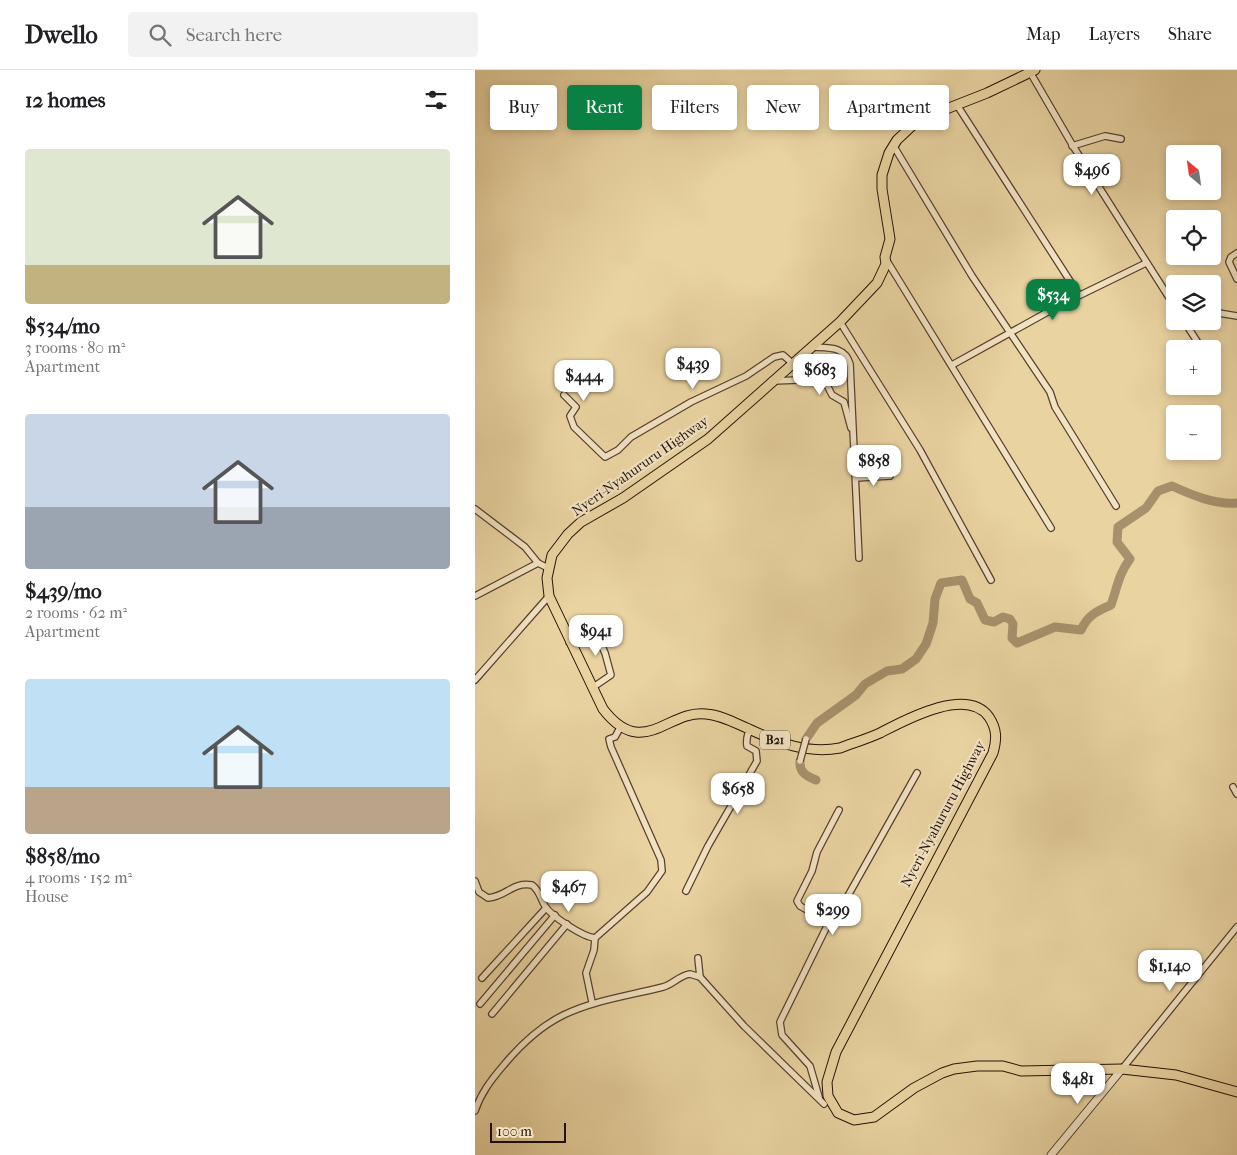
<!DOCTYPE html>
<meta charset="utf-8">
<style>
:root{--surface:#fff;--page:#f2f2f2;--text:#202124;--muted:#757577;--line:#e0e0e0;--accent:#0b8043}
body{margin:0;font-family:"IM FELL French Canon",serif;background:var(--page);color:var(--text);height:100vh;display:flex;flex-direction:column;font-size:19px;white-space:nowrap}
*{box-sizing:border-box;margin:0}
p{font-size:16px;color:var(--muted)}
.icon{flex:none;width:28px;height:28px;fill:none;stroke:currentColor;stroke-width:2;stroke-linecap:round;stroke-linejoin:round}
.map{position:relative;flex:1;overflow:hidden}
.panel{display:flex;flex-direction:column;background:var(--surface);width:475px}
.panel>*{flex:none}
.top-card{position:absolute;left:15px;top:15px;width:475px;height:45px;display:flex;gap:10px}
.needle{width:32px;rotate:331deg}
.fabs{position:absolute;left:691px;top:75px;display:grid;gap:10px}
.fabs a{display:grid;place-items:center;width:55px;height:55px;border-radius:5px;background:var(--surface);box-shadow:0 2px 8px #0003;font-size:25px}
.scale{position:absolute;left:15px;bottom:12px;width:76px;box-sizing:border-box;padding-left:5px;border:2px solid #231206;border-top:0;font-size:14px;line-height:18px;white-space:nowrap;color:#231206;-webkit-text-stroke:4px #f1e2c2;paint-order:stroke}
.price{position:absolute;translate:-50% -42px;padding:0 11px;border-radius:10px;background:#fff;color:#222;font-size:16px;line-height:32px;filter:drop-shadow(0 1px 2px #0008)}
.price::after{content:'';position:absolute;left:50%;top:30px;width:15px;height:11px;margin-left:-8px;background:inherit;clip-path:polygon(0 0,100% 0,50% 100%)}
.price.on{background:var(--accent);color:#fff}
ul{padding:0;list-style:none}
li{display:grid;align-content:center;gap:10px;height:265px;padding:0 25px}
li span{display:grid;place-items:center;height:155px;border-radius:5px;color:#555}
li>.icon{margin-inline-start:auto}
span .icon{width:90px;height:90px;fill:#fffc;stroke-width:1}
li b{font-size:21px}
h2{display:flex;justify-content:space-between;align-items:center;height:60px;padding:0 25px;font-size:21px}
.tag{padding:0 18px;border-radius:5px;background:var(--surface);box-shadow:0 2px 8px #0003;font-size:18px;line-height:45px}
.tag.on{background:var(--accent);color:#fff}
header{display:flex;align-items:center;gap:30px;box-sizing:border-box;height:70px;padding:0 25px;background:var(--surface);border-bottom:1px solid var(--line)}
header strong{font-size:24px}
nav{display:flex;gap:28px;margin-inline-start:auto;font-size:18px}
.search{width:350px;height:45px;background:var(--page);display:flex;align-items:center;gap:12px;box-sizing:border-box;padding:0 18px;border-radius:5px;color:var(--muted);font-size:19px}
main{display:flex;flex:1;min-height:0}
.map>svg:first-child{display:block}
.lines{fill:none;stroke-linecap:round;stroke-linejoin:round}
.river{stroke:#a6916c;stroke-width:9}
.minor-casing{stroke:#54422d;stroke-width:8}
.tertiary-casing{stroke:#54422d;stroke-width:9}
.trunk-casing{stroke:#231206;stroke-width:11}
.minor{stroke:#f1e2c2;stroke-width:5.5}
.tertiary{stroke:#f1e2c2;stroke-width:7}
.trunk{stroke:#e9d3a1;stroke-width:9}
.minor-bridge-casing{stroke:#54422d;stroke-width:8;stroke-linecap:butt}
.minor-bridge{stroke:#f1e2c2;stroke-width:5.5}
.labels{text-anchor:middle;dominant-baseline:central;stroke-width:4.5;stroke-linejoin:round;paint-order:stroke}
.shield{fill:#f1e2c2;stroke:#61503e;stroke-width:1}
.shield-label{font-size:12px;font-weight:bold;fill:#231206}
.street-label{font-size:14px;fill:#231206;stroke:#f1e2c2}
</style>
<header>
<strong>Dwello</strong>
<div class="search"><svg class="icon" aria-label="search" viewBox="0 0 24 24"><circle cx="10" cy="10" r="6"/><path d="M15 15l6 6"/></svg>Search here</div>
<nav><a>Map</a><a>Layers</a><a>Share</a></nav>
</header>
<main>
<section class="panel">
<h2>12 homes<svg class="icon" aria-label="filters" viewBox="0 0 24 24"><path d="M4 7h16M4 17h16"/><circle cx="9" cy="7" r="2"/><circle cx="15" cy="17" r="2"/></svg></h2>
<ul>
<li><span style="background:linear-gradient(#dfe7d0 75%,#c2b280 0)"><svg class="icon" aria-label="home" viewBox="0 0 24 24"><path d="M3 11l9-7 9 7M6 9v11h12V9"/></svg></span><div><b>$534/mo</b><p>3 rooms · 80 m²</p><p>Apartment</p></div></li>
<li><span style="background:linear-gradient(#c9d6e8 60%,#9aa5b1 0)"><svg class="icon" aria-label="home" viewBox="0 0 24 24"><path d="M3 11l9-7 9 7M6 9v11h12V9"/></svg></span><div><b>$439/mo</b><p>2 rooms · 62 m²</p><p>Apartment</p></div></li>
<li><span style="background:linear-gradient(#bfe0f5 70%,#b9a48a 0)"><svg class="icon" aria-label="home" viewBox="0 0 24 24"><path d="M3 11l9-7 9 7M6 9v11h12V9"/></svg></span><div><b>$858/mo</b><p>4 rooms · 152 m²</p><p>House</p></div></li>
</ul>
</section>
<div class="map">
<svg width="762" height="1085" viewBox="0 0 762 1085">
<rect width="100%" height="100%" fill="#e9d3a1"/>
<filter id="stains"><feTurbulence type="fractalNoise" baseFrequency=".004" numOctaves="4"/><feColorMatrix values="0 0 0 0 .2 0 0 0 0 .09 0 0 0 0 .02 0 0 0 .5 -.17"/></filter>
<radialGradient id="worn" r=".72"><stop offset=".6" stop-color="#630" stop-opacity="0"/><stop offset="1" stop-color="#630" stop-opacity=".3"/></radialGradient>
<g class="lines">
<g class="river">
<path d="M331,669L342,653L381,625L390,614L412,601L427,599L441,589L451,574L458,553L460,529L466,513L487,510L495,529L502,533L510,550L519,552L528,547L535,549L538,554L537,568L542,573L580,557L606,560C613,545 622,541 636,535C642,518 644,503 655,489L642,472L643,457L671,438L683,421L697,416C717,425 740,435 762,433"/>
<path d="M325,691C324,702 331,706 341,710"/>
</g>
<defs>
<g id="minor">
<path d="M555,2L598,76L700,237"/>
<path d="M482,35L604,225"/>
<path d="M418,75L497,206L575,322L580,337L641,436"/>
<path d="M597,76L630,66L646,69"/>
<path d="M762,183L756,187L754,192L762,209"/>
<path d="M412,191L576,458"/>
<path d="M738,242L762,246"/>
<path d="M709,251L727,279"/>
<path d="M365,252L445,380L516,510"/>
<path d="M338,277C353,278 370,276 375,294L384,488"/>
<path d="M738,294L741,300"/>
<path d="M477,295L587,234L671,193"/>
<path d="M298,311L349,309L357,325L369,332L376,358"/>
<path d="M89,325L101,337L95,346L99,357L130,387L143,380L156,367L216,332L271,306L299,287L308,285L317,293"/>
<path d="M381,408L415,406"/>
<path d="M0,439L50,477L63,493L73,498"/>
<path d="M0,526L63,493"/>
<path d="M94,572L119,567L124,570L130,583L136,605L117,618"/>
<path d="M0,610L74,526"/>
<path d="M758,717L762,724"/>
<path d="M0,811L4,822L13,828C33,826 36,812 57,815C65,821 65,828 70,836C76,846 108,867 120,868L119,880L111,903L117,932"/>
<path d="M211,821L233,776L282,691L281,681L272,676C271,669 272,665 275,660"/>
<path d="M354,852L325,836L322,831L337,801L342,782L364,740"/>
<path d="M120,868L172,822L187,801L186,790L136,677L134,669L140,667L146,656"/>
<path d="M223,888L225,907"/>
<path d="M7,908L71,838"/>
<path d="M5,934L80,845"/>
<path d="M17,944L92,854"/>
<path d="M647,999L762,857"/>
<path d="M344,1027L335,996L307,965L305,952L354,852L370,831L442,703"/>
<path d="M0,1041C6,1023 16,1010 28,996C79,934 115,935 188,917C197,915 205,905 215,904L225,907L269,956L349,1034"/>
</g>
<path id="tertiary" d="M576,1085L647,999"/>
<path id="trunk" d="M560,0L512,23L456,45L438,55L422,70L414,83L407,105V119L415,169L410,187L411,194L402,213L365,252L233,369L148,428L106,452L93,464L77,485L72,508L74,526L128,639C168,691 193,639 231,644C246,645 260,653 274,659C304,673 332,684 365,678C378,673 392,669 405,663C430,650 492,616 514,647C522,659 522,669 518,683L361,982L352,1012L353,1026L363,1043L379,1050L399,1047L439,1018L467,1003L479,999L502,996H528L546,1001L647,999L701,1005L762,1022"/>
</defs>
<use href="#minor" class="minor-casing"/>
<use href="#tertiary" class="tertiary-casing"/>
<use href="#trunk" class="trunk-casing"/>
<use href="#minor" class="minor"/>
<use href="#tertiary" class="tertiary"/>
<use href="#trunk" class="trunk"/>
<defs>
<path id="minor-bridge" d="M325,691L331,669"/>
</defs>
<use href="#minor-bridge" class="minor-bridge-casing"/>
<use href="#minor-bridge" class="minor-bridge"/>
</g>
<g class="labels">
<rect class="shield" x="285" y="660.5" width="30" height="19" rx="4"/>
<g class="shield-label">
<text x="300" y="670">B21</text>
</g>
<g class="street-label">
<text transform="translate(165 396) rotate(-35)">Nyeri-Nyahururu Highway</text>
<text transform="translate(468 744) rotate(-62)">Nyeri-Nyahururu Highway</text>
</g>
</g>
<rect width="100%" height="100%" filter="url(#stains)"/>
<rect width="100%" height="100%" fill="url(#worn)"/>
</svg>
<div class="fabs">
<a><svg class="needle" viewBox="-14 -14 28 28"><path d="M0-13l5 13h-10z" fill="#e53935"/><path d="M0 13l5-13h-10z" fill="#757577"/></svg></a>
<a><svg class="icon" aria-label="locate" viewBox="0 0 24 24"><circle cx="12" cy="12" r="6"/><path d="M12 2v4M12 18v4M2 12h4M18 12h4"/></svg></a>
<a><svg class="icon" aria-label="layers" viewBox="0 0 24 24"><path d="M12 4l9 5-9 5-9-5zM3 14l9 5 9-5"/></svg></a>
<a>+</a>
<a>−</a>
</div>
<div class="scale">100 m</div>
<b class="price" style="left:617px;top:126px">$496</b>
<b class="price on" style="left:578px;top:251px">$534</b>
<b class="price" style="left:218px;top:320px">$439</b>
<b class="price" style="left:345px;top:326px">$683</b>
<b class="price" style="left:109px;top:332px">$444</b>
<b class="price" style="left:399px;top:417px">$858</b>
<b class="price" style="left:121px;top:587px">$941</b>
<b class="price" style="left:263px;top:745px">$658</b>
<b class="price" style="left:94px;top:843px">$467</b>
<b class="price" style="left:358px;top:866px">$299</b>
<b class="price" style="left:695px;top:922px">$1,140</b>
<b class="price" style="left:603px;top:1035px">$481</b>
<div class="top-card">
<a class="tag">Buy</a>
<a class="tag on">Rent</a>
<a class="tag">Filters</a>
<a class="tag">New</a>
<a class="tag">Apartment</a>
</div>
</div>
</main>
